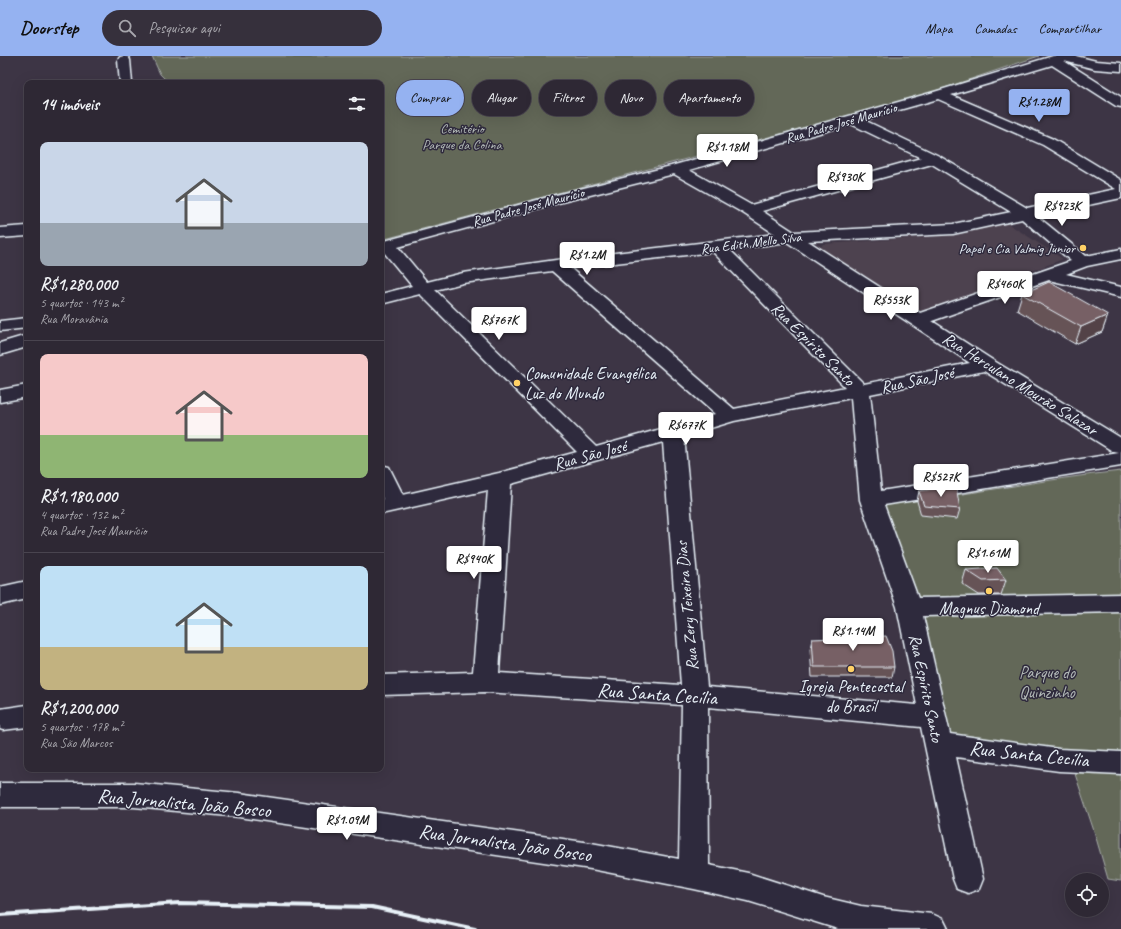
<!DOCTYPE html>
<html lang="pt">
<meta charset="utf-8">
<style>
:root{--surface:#2e2834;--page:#36303c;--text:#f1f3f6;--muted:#a7a6ac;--line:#49444f;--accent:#95b2f1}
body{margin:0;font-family:Caveat,sans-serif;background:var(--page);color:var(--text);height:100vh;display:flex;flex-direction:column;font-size:15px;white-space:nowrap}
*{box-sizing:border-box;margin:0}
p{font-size:13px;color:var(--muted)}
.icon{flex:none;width:22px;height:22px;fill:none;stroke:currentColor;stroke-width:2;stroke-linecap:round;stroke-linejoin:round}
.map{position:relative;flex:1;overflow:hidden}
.details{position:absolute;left:24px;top:24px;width:360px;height:692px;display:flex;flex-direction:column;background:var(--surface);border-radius:8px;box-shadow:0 4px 16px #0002,0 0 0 1px var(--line)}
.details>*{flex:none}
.top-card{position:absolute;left:396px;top:24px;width:380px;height:36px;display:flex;gap:8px}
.tools{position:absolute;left:1065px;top:817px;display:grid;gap:8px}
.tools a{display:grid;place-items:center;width:44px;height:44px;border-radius:50%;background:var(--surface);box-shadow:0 4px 16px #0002,0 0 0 1px var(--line);font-size:20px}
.price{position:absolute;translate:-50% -34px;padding:0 9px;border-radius:4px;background:#fff;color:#222;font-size:13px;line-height:26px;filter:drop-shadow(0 1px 2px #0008)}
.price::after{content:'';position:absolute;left:50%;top:24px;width:12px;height:9px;margin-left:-6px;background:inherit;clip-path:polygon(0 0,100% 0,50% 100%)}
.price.active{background:var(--accent);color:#111}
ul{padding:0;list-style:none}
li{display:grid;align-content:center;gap:8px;height:212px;padding:0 16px}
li+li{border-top:1px solid var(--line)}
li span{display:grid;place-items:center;height:124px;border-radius:8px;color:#555}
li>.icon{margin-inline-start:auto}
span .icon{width:72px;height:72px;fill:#fffc;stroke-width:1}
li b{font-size:17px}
h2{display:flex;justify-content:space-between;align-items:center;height:48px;padding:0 16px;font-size:17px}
.tag{padding:0 14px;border-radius:18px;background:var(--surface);box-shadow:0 4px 16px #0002,0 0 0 1px var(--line);font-size:14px;line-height:36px}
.tag.active{background:var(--accent);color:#111}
header{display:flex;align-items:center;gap:24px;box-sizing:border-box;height:56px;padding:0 20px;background:var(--accent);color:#111}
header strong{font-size:19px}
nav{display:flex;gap:22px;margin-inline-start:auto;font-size:14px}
.search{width:280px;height:36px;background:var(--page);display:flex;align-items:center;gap:10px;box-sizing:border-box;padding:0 14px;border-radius:22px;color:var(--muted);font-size:15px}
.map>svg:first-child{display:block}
.built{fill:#4e424f}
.green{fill:#636759;stroke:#a6aca8}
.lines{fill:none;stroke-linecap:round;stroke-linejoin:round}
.street-casing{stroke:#e8f1f8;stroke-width:3}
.street{fill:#2f2a3d;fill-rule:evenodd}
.rail{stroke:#e8f1f8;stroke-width:4}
.wall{fill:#665357;stroke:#e8f1f8}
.shaded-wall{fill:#534347;stroke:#e8f1f8}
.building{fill:#776065;stroke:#e8f1f8}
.poi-dot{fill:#ffd166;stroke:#2f2a3d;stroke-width:1.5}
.labels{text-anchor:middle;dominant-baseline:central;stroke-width:3;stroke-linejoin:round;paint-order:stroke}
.far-street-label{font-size:14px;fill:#e8f1f8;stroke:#2f2a3d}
.far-park-label{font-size:14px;fill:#b3bab8;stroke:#2f2a3d}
.far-poi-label{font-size:14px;fill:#e8f1f8;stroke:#2f2a3d;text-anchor:end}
.street-label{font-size:17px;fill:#e8f1f8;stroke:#2f2a3d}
.poi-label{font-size:17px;fill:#e8f1f8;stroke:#2f2a3d}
.park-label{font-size:17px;fill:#b3bab8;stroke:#2f2a3d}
.near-street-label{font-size:20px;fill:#e8f1f8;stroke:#2f2a3d}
</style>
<header>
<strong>Doorstep</strong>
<div class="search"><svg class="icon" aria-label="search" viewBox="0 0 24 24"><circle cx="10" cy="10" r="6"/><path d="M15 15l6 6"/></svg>Pesquisar aqui</div>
<nav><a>Mapa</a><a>Camadas</a><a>Compartilhar</a></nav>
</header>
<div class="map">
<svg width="1121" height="873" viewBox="0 0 1121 873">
<rect width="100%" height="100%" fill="#3d3545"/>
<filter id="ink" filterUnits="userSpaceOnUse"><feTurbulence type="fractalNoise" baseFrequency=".025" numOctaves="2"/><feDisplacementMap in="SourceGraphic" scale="8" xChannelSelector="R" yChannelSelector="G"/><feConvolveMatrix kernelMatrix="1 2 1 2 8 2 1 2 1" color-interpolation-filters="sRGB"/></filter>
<g filter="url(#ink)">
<path class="built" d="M1007,167L1063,203L921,258L819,194L823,188L956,179Z"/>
<g class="green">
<path d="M152,0H1039L912,43L381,184V27H169L160,18Z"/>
<path d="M1121,415V541L917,545L883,448C963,441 1041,423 1121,415Z"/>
<path d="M917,556H1121V700L945,682Z"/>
<path d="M1073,712L1121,715V825L1108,823L1094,775Z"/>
</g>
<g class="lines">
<defs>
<g id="street">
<path d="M124,0L128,1L130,4L132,27H120L118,4L120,1Z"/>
<path d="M1053,0H1076L1096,5L1121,7V15L1095,13L1064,5L1121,41V51L1116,50L1052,9L951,39L1053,83L1121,124V142L1037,160L1086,200L1121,193V203L1087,210L1066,218L1121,231V241L1049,224L932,265L994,305L1121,382V410L884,449L918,542L1121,538V556L923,560L950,678L1059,693L1121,696V718L1059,715L956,701L983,823L979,833L968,837L957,833L953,823L921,671L708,651L709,809L748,817L823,841L861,850L932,858L943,863L948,873H838L748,845L694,833L591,813L239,761L134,751H0V727H134L239,737L591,787L679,803L682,649L485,636L381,639V619L473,616L488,434L381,458V444L383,443L381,439V409L389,411L403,439L499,417L577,396L420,238L381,248V238L412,230L383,195L381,196V186L552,140L671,110L934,36ZM938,43L1043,89L1116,133L1027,152L939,100L864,64ZM851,68L921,102L751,149L689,114ZM932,108L1011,156L953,168L794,176L762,155ZM674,118L743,157L775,178L556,204L463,217L427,226L398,191L562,146ZM1022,163L1071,205L920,257L808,185L953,178ZM787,186L970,307L864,328L730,194ZM713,196L845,331L734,353L570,212ZM552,215L715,358L596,391L435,234L463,227ZM984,315L1114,396L1119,397L881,435L870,338ZM851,342L860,444L897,551L917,649L707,631L684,380L734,365ZM663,386L681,629L499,617L511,428Z"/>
<path d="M27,170V180L0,182V172Z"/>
<path d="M27,262V272L0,275V265Z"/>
<path d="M27,279V291L0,299V287Z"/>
<path d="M27,329V341L0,346V334Z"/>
<path d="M27,525V543L0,549V531Z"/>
<path d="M27,649V671L3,674L0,673V653Z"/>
</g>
</defs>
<use href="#street" class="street-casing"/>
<use href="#street" class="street"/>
<path class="rail" d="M0,859L179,847L372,851L475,873"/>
</g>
<g class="wall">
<path d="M1022,238L1108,259L1102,276L1075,288L1017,254Z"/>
<path d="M919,435L960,453L957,463L921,459L917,445Z"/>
<path d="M966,514L1006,524L1001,539H979L962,528Z"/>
<path d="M812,583L894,611L892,621H812L810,593Z"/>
</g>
<path class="shaded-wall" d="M1108,259L1102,276L1075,288L1081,271Z"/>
<g class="building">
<path d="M1049,226L1108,259L1081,271L1022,238Z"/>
<path d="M956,430L960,453L924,450L919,435Z"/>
<path d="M997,512L1006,524L983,525L966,514Z"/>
<path d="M886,580L892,595L894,611H814L812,583Z"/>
</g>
</g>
<g class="poi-dot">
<circle cx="1083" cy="192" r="4"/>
<circle cx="517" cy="327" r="4"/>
<circle cx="989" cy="535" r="4"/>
<circle cx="851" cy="613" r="4"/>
</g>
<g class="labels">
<g class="far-street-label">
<text transform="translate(841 67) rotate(-16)">Rua Padre José Maurício</text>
<text transform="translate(528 151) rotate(-15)">Rua Padre José Maurício</text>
<text transform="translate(751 187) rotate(-7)">Rua Edith Mello Silva</text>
</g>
<g class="far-park-label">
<text x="462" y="72">Cemitério<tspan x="462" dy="16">Parque da Colina</tspan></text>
</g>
<g class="far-poi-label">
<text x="1075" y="192">Papel e Cia Valmig Junior</text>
</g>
<g class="street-label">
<text transform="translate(813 288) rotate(45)">Rua Espírito Santo</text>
<text transform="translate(917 324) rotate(-12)">Rua São José</text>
<text transform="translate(1020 328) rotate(32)">Rua Herculano Mourão Salazar</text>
<text transform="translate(590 399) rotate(-15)">Rua São José</text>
<text transform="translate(687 550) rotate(-95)">Rua Zery Teixeira Dias</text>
<text transform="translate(926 632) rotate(78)">Rua Espírito Santo</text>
</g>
<g class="poi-label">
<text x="525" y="317" text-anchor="start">Comunidade Evangélica<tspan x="525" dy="20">Luz do Mundo</tspan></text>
<text x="989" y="552">Magnus Diamond</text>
<text x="851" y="630">Igreja Pentecostal<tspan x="851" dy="20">do Brasil</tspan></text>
</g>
<g class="park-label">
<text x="1047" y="616">Parque do<tspan x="1047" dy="20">Quinzinho</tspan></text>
</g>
<g class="near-street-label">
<text transform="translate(657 638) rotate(4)">Rua Santa Cecília</text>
<text transform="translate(1029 698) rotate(6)">Rua Santa Cecília</text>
<text transform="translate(184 747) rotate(5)">Rua Jornalista João Bosco</text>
<text transform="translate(505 787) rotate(8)">Rua Jornalista João Bosco</text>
</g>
</g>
</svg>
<div class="tools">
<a><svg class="icon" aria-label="locate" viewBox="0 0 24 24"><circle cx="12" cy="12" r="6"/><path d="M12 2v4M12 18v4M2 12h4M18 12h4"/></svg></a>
</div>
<b class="price active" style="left:1039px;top:67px">R$1.28M</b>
<b class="price" style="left:727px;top:112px">R$1.18M</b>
<b class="price" style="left:845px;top:142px">R$930K</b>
<b class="price" style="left:1062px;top:171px">R$923K</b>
<b class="price" style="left:587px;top:220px">R$1.2M</b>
<b class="price" style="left:1005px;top:249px">R$460K</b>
<b class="price" style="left:891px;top:265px">R$553K</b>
<b class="price" style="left:499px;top:285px">R$767K</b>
<b class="price" style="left:686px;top:390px">R$677K</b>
<b class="price" style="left:941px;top:442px">R$527K</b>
<b class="price" style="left:988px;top:518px">R$1.61M</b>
<b class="price" style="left:474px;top:524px">R$940K</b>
<b class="price" style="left:853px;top:596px">R$1.14M</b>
<b class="price" style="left:347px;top:785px">R$1.09M</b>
<div class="top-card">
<a class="tag active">Comprar</a>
<a class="tag">Alugar</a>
<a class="tag">Filtros</a>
<a class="tag">Novo</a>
<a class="tag">Apartamento</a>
</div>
<section class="details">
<h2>14 imóveis<svg class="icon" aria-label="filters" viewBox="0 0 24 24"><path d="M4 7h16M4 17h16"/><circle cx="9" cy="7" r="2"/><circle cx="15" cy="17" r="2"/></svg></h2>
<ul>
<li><span style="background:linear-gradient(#c9d6e8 65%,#9aa5b1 0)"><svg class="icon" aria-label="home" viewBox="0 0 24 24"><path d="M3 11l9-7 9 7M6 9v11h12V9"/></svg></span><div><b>R$1,280,000</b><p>5 quartos · 143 m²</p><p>Rua Moravânia</p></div></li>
<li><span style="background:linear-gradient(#f6c9c9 65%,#8fb573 0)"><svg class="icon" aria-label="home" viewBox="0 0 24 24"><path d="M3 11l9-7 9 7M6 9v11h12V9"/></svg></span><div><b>R$1,180,000</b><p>4 quartos · 132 m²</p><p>Rua Padre José Maurício</p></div></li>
<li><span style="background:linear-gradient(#bfe0f5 65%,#c2b280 0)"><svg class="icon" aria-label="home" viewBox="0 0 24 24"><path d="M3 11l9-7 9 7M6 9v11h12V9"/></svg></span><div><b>R$1,200,000</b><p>5 quartos · 178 m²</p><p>Rua São Marcos</p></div></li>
</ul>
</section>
</div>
